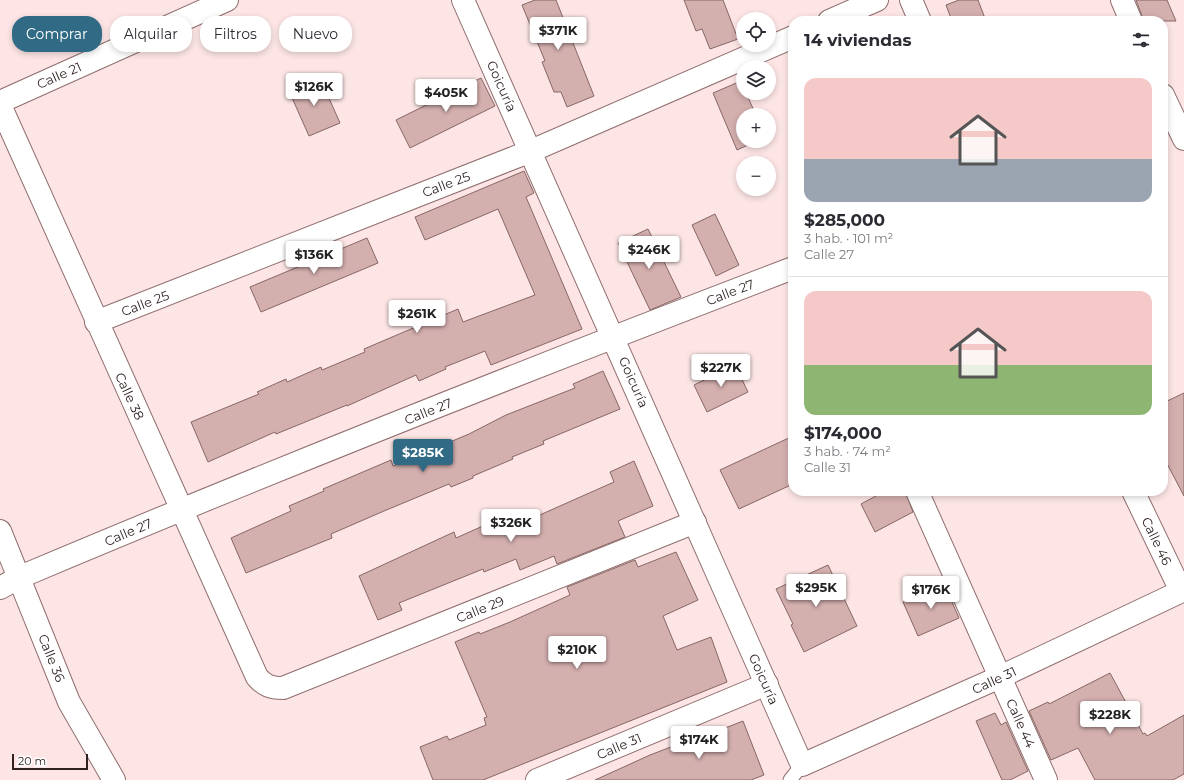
<!DOCTYPE html>
<html lang="es">
<meta charset="utf-8">
<style>
:root{--surface:#fff;--page:#f7f7f7;--text:#2b2b33;--muted:#7c7c81;--line:#e1e1e2;--accent:#316a84}
body{margin:0;font-family:Montserrat,sans-serif;background:var(--page);color:var(--text);height:100vh;display:flex;flex-direction:column;font-size:15px;white-space:nowrap}
*{box-sizing:border-box;margin:0}
p{font-size:13px;color:var(--muted)}
.icon{flex:none;width:22px;height:22px;fill:none;stroke:currentColor;stroke-width:2;stroke-linecap:round;stroke-linejoin:round}
.map{position:relative;flex:1;overflow:hidden}
.drawer{position:absolute;left:788px;top:16px;width:380px;height:480px;display:flex;flex-direction:column;background:var(--surface);border-radius:16px;box-shadow:0 2px 6px #0003}
.drawer>*{flex:none}
.banner{position:absolute;left:12px;top:16px;width:380px;height:36px;display:flex;gap:8px}
.controls{position:absolute;left:736px;top:12px;display:grid;gap:8px}
.controls a{display:grid;place-items:center;width:40px;height:40px;border-radius:50%;background:var(--surface);box-shadow:0 2px 6px #0003;font-size:20px}
.scale{position:absolute;left:12px;bottom:10px;width:76px;box-sizing:border-box;padding-left:4px;border:2px solid #2f2121;border-top:0;font-size:11px;line-height:14px;white-space:nowrap;color:#2f2121;-webkit-text-stroke:3px #fff;paint-order:stroke}
.price{position:absolute;translate:-50% -34px;padding:0 9px;border-radius:4px;background:#fff;color:#222;font-size:13px;line-height:26px;filter:drop-shadow(0 1px 2px #0008)}
.price::after{content:'';position:absolute;left:50%;top:24px;width:12px;height:9px;margin-left:-6px;background:inherit;clip-path:polygon(0 0,100% 0,50% 100%)}
.price.current{background:var(--accent);color:#fff}
ul{padding:0;list-style:none}
li{display:grid;align-content:center;gap:8px;height:212px;padding:0 16px}
li+li{border-top:1px solid var(--line)}
li span{display:grid;place-items:center;height:124px;border-radius:12px;color:#555}
li>.icon{margin-inline-start:auto}
span .icon{width:72px;height:72px;fill:#fffc;stroke-width:1}
li b{font-size:17px}
h2{display:flex;justify-content:space-between;align-items:center;height:48px;padding:0 16px;font-size:17px}
.tag{padding:0 14px;border-radius:16px;background:var(--surface);box-shadow:0 2px 6px #0003;font-size:14px;line-height:36px}
.tag.current{background:var(--accent);color:#fff}
.map>svg:first-child{display:block}
.building{fill:#d3afae;stroke:#876766}
.lines{fill:none;stroke-linecap:round;stroke-linejoin:round}
.service-casing{stroke:#8f6e6d;stroke-width:15}
.minor-casing{stroke:#8f6e6d;stroke-width:24}
.service{stroke:#fff;stroke-width:13}
.minor{stroke:#fff;stroke-width:22}
.labels{text-anchor:middle;dominant-baseline:central;stroke-width:4;stroke-linejoin:round;paint-order:stroke}
.street-label{font-size:13px;fill:#2f2121;stroke:#fff}
</style>
<div class="map">
<svg width="1184" height="780" viewBox="0 0 1184 780">
<rect width="100%" height="100%" fill="#fde5e5"/>
<g class="building">
<path d="M535,0H556L594,96L567,107L561,92H554L542,62L545,61L522,5Z"/>
<path d="M684,0H723L738,39L710,49L702,29L696,31Z"/>
<path d="M959,0H978L986,21H952L946,5Z"/>
<path d="M1136,0H1167L1176,21H1144Z"/>
<path d="M320,78L340,123L309,136L289,91Z"/>
<path d="M481,78L495,106L410,148L396,120Z"/>
<path d="M741,81L743,93H746L756,115H743V141H757L737,150L713,93Z"/>
<path d="M524,171L534,193L526,197L582,329L491,365L485,351L445,367L446,369L419,381L416,375L347,406V405L276,434L275,432L208,462L191,422L259,394L257,392L286,379L287,382L321,367L322,370L365,352L364,349L458,309L463,322L535,295L498,209L425,240L415,217Z"/>
<path d="M715,214L739,265L716,276L692,225Z"/>
<path d="M648,229L681,297L650,310L618,243Z"/>
<path d="M367,238L378,263L261,312L250,287Z"/>
<path d="M735,365L748,392L707,412L694,385Z"/>
<path d="M603,371L620,409L543,441L544,444L512,457L513,459L473,476V478L451,487L449,484L384,511L331,534L332,538L246,573L231,538L291,511L289,506L324,491L323,489L391,460L393,466L469,434L506,415L575,388L573,384Z"/>
<path d="M1184,393V496L1163,456V403Z"/>
<path d="M793,436V484L739,509L720,470Z"/>
<path d="M634,461L653,506L618,521L625,537L557,564L554,556L520,570L516,559L484,572L483,569L399,603L402,610L378,620L359,576L454,532L456,538L492,522L496,531L532,516L533,518L614,482L610,472Z"/>
<path d="M885,491H905L913,512L875,532L861,504Z"/>
<path d="M676,552L698,600L663,616L677,650L711,637L727,682L483,780H433L420,747L447,736L449,740L486,725L484,718L487,717L455,642L479,632L480,634L510,622L570,595L567,587L635,560L638,567Z"/>
<path d="M828,565L857,626L804,652L791,625L793,624L776,589Z"/>
<path d="M944,584L959,618L918,636L903,602Z"/>
<path d="M1110,673L1143,734L1145,733L1147,736L1184,715V774L1173,780H1095L1078,748L1051,760L1029,711L1048,702L1049,704Z"/>
<path d="M995,713L1001,725L1006,722L1028,771L1010,780H1002L976,721Z"/>
<path d="M743,721L764,775L751,780H595L650,755L676,745L677,747Z"/>
</g>
<g class="lines">
<defs>
<path id="service" d="M790,780L802,765"/>
<g id="minor">
<path d="M463,0L802,765L1000,677L1184,590"/>
<path d="M911,0L920,21"/>
<path d="M1122,0L1131,21"/>
<path d="M829,21L877,0"/>
<path d="M1163,95L1184,139"/>
<path d="M0,102L227,0"/>
<path d="M0,105C84,296 172,486 257,677C265,686 271,688 283,688L695,522"/>
<path d="M96,322L531,151L793,37"/>
<path d="M917,491L1046,780"/>
<path d="M1133,491L1181,591"/>
<path d="M0,531L69,702L114,780"/>
<path d="M0,588L20,577C276,469 534,367 793,268"/>
<path d="M537,780L767,684"/>
</g>
</defs>
<use href="#service" class="service-casing"/>
<use href="#minor" class="minor-casing"/>
<use href="#service" class="service"/>
<use href="#minor" class="minor"/>
</g>
<g class="labels">
<g class="street-label">
<text transform="translate(59 75) rotate(-24)">Calle 21</text>
<text transform="translate(502 86) rotate(66)">Goicuría</text>
<text transform="translate(446 184) rotate(-21)">Calle 25</text>
<text transform="translate(730 292) rotate(-21)">Calle 27</text>
<text transform="translate(145 303) rotate(-21)">Calle 25</text>
<text transform="translate(634 382) rotate(66)">Goicuría</text>
<text transform="translate(130 396) rotate(65)">Calle 38</text>
<text transform="translate(428 411) rotate(-22)">Calle 27</text>
<text transform="translate(128 532) rotate(-23)">Calle 27</text>
<text transform="translate(1157 541) rotate(64)">Calle 46</text>
<text transform="translate(480 609) rotate(-22)">Calle 29</text>
<text transform="translate(52 658) rotate(68)">Calle 36</text>
<text transform="translate(764 679) rotate(66)">Goicuría</text>
<text transform="translate(994 680) rotate(-25)">Calle 31</text>
<text transform="translate(1021 723) rotate(66)">Calle 44</text>
<text transform="translate(619 746) rotate(-23)">Calle 31</text>
</g>
</g>
</svg>
<div class="controls">
<a><svg class="icon" aria-label="locate" viewBox="0 0 24 24"><circle cx="12" cy="12" r="6"/><path d="M12 2v4M12 18v4M2 12h4M18 12h4"/></svg></a>
<a><svg class="icon" aria-label="layers" viewBox="0 0 24 24"><path d="M12 4l9 5-9 5-9-5zM3 14l9 5 9-5"/></svg></a>
<a>+</a>
<a>−</a>
</div>
<div class="scale">20 m</div>
<b class="price" style="left:558px;top:51px">$371K</b>
<b class="price" style="left:314px;top:107px">$126K</b>
<b class="price" style="left:446px;top:113px">$405K</b>
<b class="price" style="left:649px;top:270px">$246K</b>
<b class="price" style="left:314px;top:275px">$136K</b>
<b class="price" style="left:417px;top:334px">$261K</b>
<b class="price" style="left:721px;top:388px">$227K</b>
<b class="price current" style="left:423px;top:473px">$285K</b>
<b class="price" style="left:511px;top:543px">$326K</b>
<b class="price" style="left:816px;top:608px">$295K</b>
<b class="price" style="left:931px;top:610px">$176K</b>
<b class="price" style="left:577px;top:670px">$210K</b>
<b class="price" style="left:1110px;top:735px">$228K</b>
<b class="price" style="left:699px;top:760px">$174K</b>
<div class="banner">
<a class="tag current">Comprar</a>
<a class="tag">Alquilar</a>
<a class="tag">Filtros</a>
<a class="tag">Nuevo</a>
</div>
<section class="drawer">
<h2>14 viviendas<svg class="icon" aria-label="filters" viewBox="0 0 24 24"><path d="M4 7h16M4 17h16"/><circle cx="9" cy="7" r="2"/><circle cx="15" cy="17" r="2"/></svg></h2>
<ul>
<li><span style="background:linear-gradient(#f6c9c9 65%,#9aa5b1 0)"><svg class="icon" aria-label="home" viewBox="0 0 24 24"><path d="M3 11l9-7 9 7M6 9v11h12V9"/></svg></span><div><b>$285,000</b><p>3 hab. · 101 m²</p><p>Calle 27</p></div></li>
<li><span style="background:linear-gradient(#f6c9c9 60%,#8fb573 0)"><svg class="icon" aria-label="home" viewBox="0 0 24 24"><path d="M3 11l9-7 9 7M6 9v11h12V9"/></svg></span><div><b>$174,000</b><p>3 hab. · 74 m²</p><p>Calle 31</p></div></li>
</ul>
</section>
</div>
